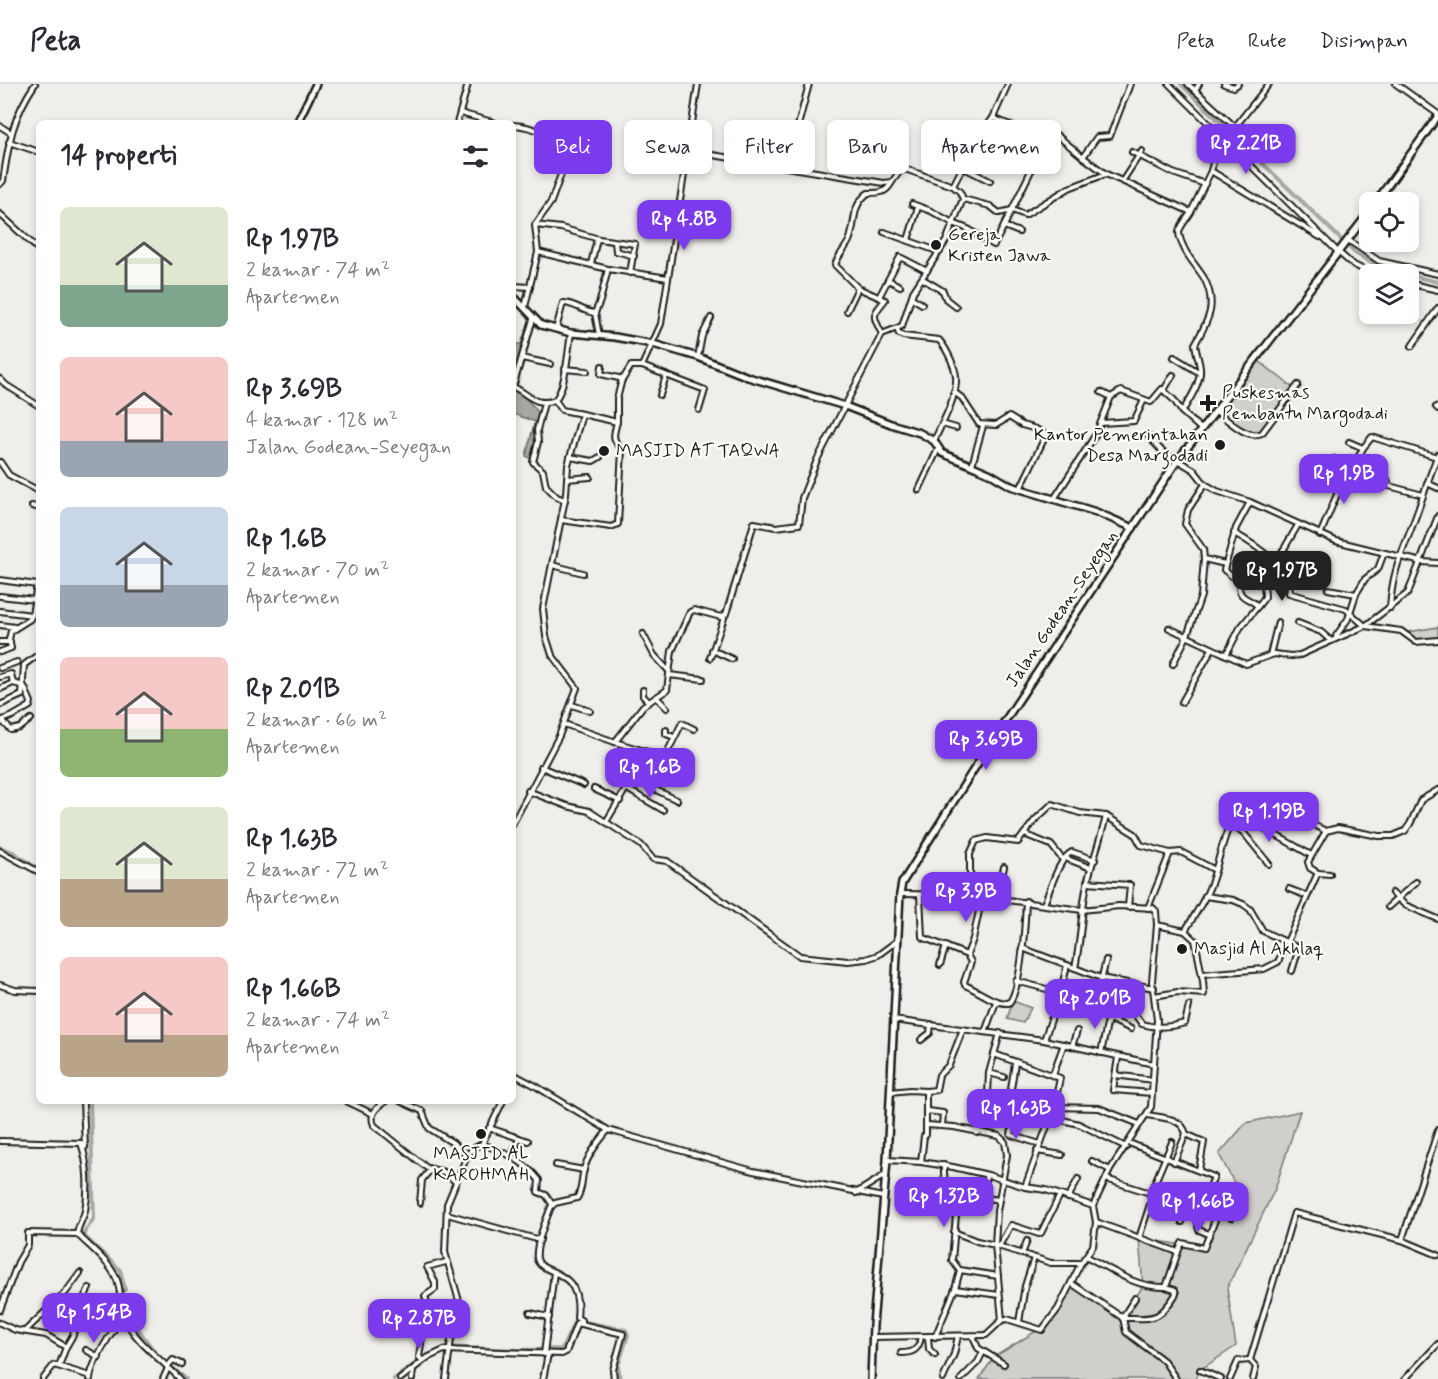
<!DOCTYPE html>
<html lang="id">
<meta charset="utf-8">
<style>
:root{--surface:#fff;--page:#f2f2f3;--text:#2b2b33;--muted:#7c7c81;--line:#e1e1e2;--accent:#7c3aed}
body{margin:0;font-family:Mynerve,sans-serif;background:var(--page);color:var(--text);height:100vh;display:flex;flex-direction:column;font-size:22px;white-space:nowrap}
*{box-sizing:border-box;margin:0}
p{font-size:20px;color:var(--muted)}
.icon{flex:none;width:33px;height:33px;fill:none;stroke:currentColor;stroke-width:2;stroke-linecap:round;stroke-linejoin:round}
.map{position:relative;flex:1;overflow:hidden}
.side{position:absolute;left:36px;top:36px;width:480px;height:984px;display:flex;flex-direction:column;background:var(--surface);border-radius:9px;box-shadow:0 3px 9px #0003}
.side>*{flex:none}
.banner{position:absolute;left:534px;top:36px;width:570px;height:54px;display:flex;gap:12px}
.fabs{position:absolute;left:1359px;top:108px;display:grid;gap:12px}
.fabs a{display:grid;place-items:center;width:60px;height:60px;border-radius:9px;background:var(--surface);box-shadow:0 3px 9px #0003;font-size:30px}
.price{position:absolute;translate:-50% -51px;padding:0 14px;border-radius:12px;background:var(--accent);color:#fff;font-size:20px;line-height:39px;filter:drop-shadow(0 2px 3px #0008)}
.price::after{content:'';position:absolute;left:50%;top:36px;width:18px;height:14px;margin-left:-9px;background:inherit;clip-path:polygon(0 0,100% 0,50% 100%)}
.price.on{background:#222;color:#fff}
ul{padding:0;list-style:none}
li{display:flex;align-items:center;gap:18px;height:150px;padding:0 24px}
li span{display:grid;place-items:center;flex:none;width:168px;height:120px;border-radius:9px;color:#555}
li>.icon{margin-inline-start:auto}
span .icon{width:72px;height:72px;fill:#fffc;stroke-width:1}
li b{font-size:26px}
h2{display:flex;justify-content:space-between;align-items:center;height:72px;padding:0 24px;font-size:26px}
.pill{padding:0 21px;border-radius:9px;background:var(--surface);box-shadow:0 3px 9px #0003;font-size:21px;line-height:54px}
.pill.on{background:var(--accent);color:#fff}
header{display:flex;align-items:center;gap:36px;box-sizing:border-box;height:84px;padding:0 30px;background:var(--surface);border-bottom:2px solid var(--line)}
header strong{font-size:28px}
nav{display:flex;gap:33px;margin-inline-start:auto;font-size:21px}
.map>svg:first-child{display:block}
.green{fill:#d0cfcc;stroke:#767674;stroke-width:1.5}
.water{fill:#a8a7a3;stroke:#706f6d;stroke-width:1.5}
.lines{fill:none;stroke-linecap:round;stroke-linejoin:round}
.canal{stroke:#a8a7a3;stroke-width:4}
.street-casing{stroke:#1c1c1c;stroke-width:8}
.secondary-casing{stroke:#1c1c1c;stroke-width:10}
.street{stroke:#fdfcf7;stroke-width:4}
.secondary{stroke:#fdfcf7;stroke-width:5}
.poi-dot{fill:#1c1c1c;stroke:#fdfcf7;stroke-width:2}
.labels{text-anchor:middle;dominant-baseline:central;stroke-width:4.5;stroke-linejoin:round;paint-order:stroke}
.poi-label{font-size:18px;fill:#1c1c1c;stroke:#fdfcf7;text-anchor:start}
.street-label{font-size:18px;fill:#1c1c1c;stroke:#fdfcf7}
</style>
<header>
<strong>Peta</strong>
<nav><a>Peta</a><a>Rute</a><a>Disimpan</a></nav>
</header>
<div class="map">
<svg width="1438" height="1295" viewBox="0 0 1438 1295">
<rect width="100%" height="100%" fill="#f0eeea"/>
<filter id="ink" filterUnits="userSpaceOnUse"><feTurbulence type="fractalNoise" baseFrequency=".0167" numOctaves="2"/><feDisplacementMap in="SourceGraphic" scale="12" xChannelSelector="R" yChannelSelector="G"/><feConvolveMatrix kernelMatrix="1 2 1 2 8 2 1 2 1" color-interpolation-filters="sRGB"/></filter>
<g filter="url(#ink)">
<g class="green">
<path d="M1259,277L1292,303L1255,355L1219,330Z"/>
<path d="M1438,543V554L1417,556L1408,548Z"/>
<path d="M1013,917L1031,924L1023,939L1007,935Z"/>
<path d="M1300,1027L1275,1105L1227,1204L1236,1262L1200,1286L1196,1295H979L994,1273L1046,1241L1071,1199L1122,1234L1143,1202L1139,1154L1202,1164L1215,1136L1241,1112L1219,1070L1246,1039Z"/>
</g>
<g class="water">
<path d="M529,245L514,296L516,278L513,277V260H521L525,248Z"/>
<path d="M513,306C525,313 532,319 540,331L536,338L513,330Z"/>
<path d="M534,340L538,357L533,376L526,372Z"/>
</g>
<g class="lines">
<g class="canal">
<path d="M1181,0L1355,169L1380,184L1406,190"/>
<path d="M1408,191L1438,198"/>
<path d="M0,763L13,768L39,786"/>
<path d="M90,1017L94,1134L84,1149L85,1153L120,1186L125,1206"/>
<path d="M126,1212L132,1237L157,1271L186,1295"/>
<path d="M394,1295L425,1272L445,1263L518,1266L562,1265L575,1236L626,1246L628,1251L618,1282L620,1295"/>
</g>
<defs>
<g id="street">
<path d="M698,0L661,240L642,282L705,306L699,326"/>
<path d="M1130,0L1110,52L1097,53L1083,73L1106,90L1191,128L1211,87L1220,49"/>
<path d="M1169,0L1337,167L1352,180L1372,190"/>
<path d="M1188,0L1235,43L1269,0"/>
<path d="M1224,0L1234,3L1238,0"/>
<path d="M1396,0L1438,30"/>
<path d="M1195,7L1199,0"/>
<path d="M460,29L496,39"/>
<path d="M993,34L1046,56L1053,48L1083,73"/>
<path d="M457,39L468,0"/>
<path d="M513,41C533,42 557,53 569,68L551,118L535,141L538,168L525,223"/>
<path d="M0,42L11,49"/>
<path d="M9,58L39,68"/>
<path d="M688,67L884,99L892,98L900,87L905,85L953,102"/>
<path d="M1132,68L1173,89L1205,100"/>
<path d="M787,83L809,0"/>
<path d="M962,83L990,97"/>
<path d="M1211,87L1320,153"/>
<path d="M1123,96L1142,67"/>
<path d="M0,100L3,97C9,58 12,34 35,0"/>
<path d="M963,115L990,122L999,129L1012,126L1025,131L1069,104L1106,90"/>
<path d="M912,120L931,127L953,139L968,145L994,161L1004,142"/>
<path d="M0,130L39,166"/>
<path d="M535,141L561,144L599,155L635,160L630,189"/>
<path d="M884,148L940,168"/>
<path d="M1019,148L1004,142L1046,56"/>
<path d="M908,156L918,123"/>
<path d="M1348,156L1379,177L1438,190"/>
<path d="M615,158L616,167L634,172"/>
<path d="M538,168L608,185L668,194"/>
<path d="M591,180L597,155"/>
<path d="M923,195L943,207L946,215L956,223"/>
<path d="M888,196L900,202"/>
<path d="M1408,199L1438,206"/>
<path d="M513,202L530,203"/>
<path d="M879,213L900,173L927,187"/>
<path d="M912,214L922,220"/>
<path d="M847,227L858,204"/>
<path d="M595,229L599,251"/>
<path d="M556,245L563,219C575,219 583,228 595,229L600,217L608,185"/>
<path d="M897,245L899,250L903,252L939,256C947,265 958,287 956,299C954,319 942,339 934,357"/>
<path d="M882,250C872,230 872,232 885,216L858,204L835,181C838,172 845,165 849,157C857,138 850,123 868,109C881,109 886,109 892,98"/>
<path d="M1412,262L1438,224"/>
<path d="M698,273L702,252L711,234"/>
<path d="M1174,273L1200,289"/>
<path d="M522,274L550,280"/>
<path d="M602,282L601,290L623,295L631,282H642"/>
<path d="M565,285L587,287"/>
<path d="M0,295L6,301L39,322"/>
<path d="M513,303L533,235"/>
<path d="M514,303C529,311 537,323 555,316"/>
<path d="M1164,306L1173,291"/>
<path d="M954,308L962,314L979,340L996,341L1009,333L1022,341L1036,345L1046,351L1020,405"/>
<path d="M1101,308L1111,313"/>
<path d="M660,311L666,292"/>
<path d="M544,319L537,346L538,358L533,378L543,387L546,402L557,413L565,416"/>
<path d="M1436,323L1438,325"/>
<path d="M1216,327C1228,336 1247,356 1262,349L1298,301"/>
<path d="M1182,328C1190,315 1201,299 1200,284C1199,276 1196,268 1195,260C1208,237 1218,221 1204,194C1198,184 1190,176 1185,166C1183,162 1179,154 1179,148C1180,142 1188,134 1191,128"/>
<path d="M617,338V315L622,295"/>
<path d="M1101,339L1134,337L1144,316"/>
<path d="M942,340L956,344"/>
<path d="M1148,352L1162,367L1194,386L1205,400L1217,407L1250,418L1336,457L1422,478L1438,479"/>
<path d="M1349,358L1363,364"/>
<path d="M1359,372C1372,378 1386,386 1389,402L1423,411"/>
<path d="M570,373L593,377L600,373"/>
<path d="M1335,375L1353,384L1363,364L1372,353L1437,373"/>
<path d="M0,378L9,391L39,407"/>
<path d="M972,381L983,342"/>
<path d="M567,395L590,393"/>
<path d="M1427,399L1438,404"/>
<path d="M919,406L938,365"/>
<path d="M1054,415L1096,350L1111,313L1121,307L1151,318L1162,305L1174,316L1182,328L1201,345"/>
<path d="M32,422L39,424"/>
<path d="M561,436L611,443L618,440L622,366C612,355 613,352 617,338L582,330"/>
<path d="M1234,449C1252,459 1295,486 1289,509L1346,525L1365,542L1401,547L1416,558L1438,556"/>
<path d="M1320,451L1343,396L1353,384"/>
<path d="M1283,466L1296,478L1310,485"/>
<path d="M1204,475L1225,480"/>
<path d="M552,481L583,489"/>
<path d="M0,496L37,501L32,531L30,535L11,547L9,555L11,564L0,568"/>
<path d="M1328,505L1356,510L1365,495L1378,485L1384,469"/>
<path d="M0,512L35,516"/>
<path d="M1258,522L1265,513L1264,499L1298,441"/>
<path d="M1390,524C1392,489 1401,471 1413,440C1422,416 1429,393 1438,370"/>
<path d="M0,527L32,531"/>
<path d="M1298,539L1321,548L1330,556"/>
<path d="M0,541L15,543"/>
<path d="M1169,544L1246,580L1274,570L1291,572L1300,571L1365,542L1408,509L1438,432"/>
<path d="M643,550L654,571L668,586"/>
<path d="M1336,552L1348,535L1356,510"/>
<path d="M0,558H10"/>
<path d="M712,566L732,575"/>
<path d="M1226,571L1240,544L1258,522C1247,512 1238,516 1239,498L1224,486L1236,444L1250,418"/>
<path d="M1270,571L1278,538"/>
<path d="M710,574L724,534"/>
<path d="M1173,580L1187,552L1201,512L1204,475L1203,465L1185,440L1188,426L1205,400"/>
<path d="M0,584L17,578"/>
<path d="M669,591L703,595"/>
<path d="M0,593L11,590L13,599"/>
<path d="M0,605L13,599L24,602L31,618L30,622L13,632L0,637"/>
<path d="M643,606V612L649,618"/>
<path d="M656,613L667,624"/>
<path d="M1182,618L1212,565"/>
<path d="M0,621L22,611L24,581L39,570"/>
<path d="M572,621L590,627"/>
<path d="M2,637L11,646L20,644L31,635"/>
<path d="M564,640L615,658L643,622L667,606L672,567L690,528L694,526L721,533L726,530L754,439L776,443L799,440L802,414L817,376L882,250L902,242L913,208L946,157L963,115L960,108L953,102L976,57L993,34L1008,0"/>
<path d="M666,646V650L674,653"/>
<path d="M648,668L664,675L682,639L694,645"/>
<path d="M541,683L584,701"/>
<path d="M633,695L677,716"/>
<path d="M594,705L620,717"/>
<path d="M627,705L663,726"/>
<path d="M528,707L567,722L589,727L641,761L653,775L667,777L800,872L848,877L866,875L878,871L897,857"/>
<path d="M1237,729L1311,771"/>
<path d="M1106,732C1101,755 1092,777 1087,800C1081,828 1081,856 1075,884L1101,894L1154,904"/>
<path d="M606,738L648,668L615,658"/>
<path d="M1254,738L1262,717"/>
<path d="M513,739L559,652L577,604L552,571L546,552L543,525L566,410L568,381L582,330L562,326L555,316C566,303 568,267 571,249"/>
<path d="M1230,741L1243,748L1269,780"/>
<path d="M1024,750L1051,761L1063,776"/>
<path d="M0,767L39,788"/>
<path d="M1065,774L1091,784"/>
<path d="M1318,789L1330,790"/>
<path d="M1087,798L1130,801L1128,823"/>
<path d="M1289,805L1307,812"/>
<path d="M1392,809L1405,821L1438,835"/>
<path d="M900,810L970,811L1082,826L1119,822L1153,824L1156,827L1157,841"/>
<path d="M920,811L922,853L967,871L971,878L964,898L965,901C979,907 994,920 1009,919C1022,903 1025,839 1026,817"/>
<path d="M970,811V770L976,757L987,754L1018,758L1035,736L1052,720L1080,729L1106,732L1135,750L1141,761L1170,769"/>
<path d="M1205,812L1233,816L1243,820L1250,825L1263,847L1299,864L1292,887"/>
<path d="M997,814L1004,783"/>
<path d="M1044,820C1050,807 1059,773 1072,768L1095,776"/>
<path d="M1388,823L1416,798"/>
<path d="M1148,824L1170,769L1181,768L1215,786"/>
<path d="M1022,864L1075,884"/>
<path d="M967,871L973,855L982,813"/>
<path d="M940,881L946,862"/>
<path d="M1202,890L1264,885L1278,878L1316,793L1318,789L1310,784L1308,778L1326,747"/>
<path d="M1016,897L1096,918L1097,923L1133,928L1142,940C1155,944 1171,943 1185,939L1189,922"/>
<path d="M0,901L15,906L39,907"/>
<path d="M1154,912L1178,908L1204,910L1203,897L1195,856L1185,847"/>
<path d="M1096,918L1106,876"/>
<path d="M1109,935L1131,945"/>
<path d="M893,936L1044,956L1154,980"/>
<path d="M985,948L996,918"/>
<path d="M921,956L930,949L931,940"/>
<path d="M1044,956L1061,907L1067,881"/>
<path d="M1072,962L1077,947"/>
<path d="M1101,969L1110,926"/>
<path d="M994,970L1060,994L1054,1023L1025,1103"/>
<path d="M1118,973L1113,1006L1152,1009"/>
<path d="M989,989L1004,993"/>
<path d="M513,990L534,1001L608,1046L753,1087L883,1113"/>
<path d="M1053,990L1064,960"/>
<path d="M1115,991L1153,996"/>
<path d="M1011,1005L1015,979"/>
<path d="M890,1008L910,1006L926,1007"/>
<path d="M988,1010L1014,1031L1011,1051L1040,1060"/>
<path d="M1028,1011L1055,1016"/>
<path d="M83,1017L85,1063"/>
<path d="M346,1017L373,1030"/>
<path d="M386,1017C377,1023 369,1030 374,1041L427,1084L444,1088L456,1098"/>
<path d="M400,1017L422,1027L429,1044L453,1059L467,1072"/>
<path d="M1054,1023L1099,1024L1139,1040"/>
<path d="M927,1027L943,1029L942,1042"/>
<path d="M1148,1031C1162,1034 1182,1033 1186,1050L1204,1058L1199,1086"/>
<path d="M1050,1033L1079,1040L1126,1063"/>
<path d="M927,1041L954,1043L999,1052L1005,1058L1007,1071L997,1127L995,1161L1051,1179H1081"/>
<path d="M489,1044L528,1057"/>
<path d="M977,1049L988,1010L989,989L1000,949"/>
<path d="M0,1057L81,1059C88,1078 89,1107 85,1127C83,1135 78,1142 77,1150C91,1164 110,1178 117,1196C122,1209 119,1224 126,1237C138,1260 162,1276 180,1295"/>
<path d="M1129,1059L1214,1093L1204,1116L1198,1142L1199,1146L1209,1150"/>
<path d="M482,1060C505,1068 523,1076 539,1096L538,1108L546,1111L552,1120"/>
<path d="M1037,1067L1062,1071"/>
<path d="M512,1072L519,1054"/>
<path d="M887,1076L921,1078L953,1083L988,1091L1025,1103L1046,1106L1093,1122L1110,1086L1151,1023L1157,936L1152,897L1157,841L1185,847C1194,832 1204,818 1210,802C1220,779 1226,726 1250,714L1276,723L1326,747L1338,744L1379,752H1393L1405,747L1410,740L1421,716L1438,706"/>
<path d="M1092,1077L1110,1086"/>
<path d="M921,1078L924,1052L926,1051V1007L936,1006L939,991L949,981L963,945"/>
<path d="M1174,1078L1186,1050"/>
<path d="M556,1081L584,1086"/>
<path d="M944,1081C943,1090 946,1098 945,1107"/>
<path d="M929,1105L999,1116"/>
<path d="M856,1109L885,1091"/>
<path d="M1150,1110L1172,1058"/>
<path d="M979,1113L987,1091"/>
<path d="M1068,1114L1078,1095"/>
<path d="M1204,1116L1238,1125"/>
<path d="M420,1119L422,1096L430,1086"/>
<path d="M447,1130L540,1156"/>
<path d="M1231,1134L1238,1125L1241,1112"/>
<path d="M1096,1138L1178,1168L1182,1159L1204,1164L1215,1136L1213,1132L1201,1125L1106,1095"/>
<path d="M1182,1138L1187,1120"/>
<path d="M954,1148L977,1157L995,1161L1002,1236"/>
<path d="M1139,1154L1153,1111"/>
<path d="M1402,1156L1438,1046"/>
<path d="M999,1162L1011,1141L1039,1150L1041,1149L1060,1111"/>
<path d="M1022,1170L1027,1157"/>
<path d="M1086,1172C1112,1186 1136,1204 1165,1203"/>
<path d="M960,1186L998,1192"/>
<path d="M1071,1199L1123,1234"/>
<path d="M955,1205L999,1211"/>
<path d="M0,1226L18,1178L28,1161V1149L77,1150"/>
<path d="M530,1229L549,1233"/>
<path d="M1122,1234L1135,1214"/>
<path d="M1019,1238L1025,1202L1034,1174"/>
<path d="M0,1239L15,1246L46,1251L66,1263L59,1282"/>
<path d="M581,1240V1236L577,1234C583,1180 539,1193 537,1174C535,1161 546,1136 551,1123L555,1119L577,1114C583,1105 581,1095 584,1085C588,1070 599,1058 608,1046"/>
<path d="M25,1247L66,1208L80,1189"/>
<path d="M973,1252L978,1264L1004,1280"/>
<path d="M873,1253L986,1251L1002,1236L1007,1235L1042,1246L1058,1225L1081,1179L1093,1162L1096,1138L1093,1122"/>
<path d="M928,1253L929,1265L935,1271"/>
<path d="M935,1253L955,1205L960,1187L952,1176L958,1109"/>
<path d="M66,1263L73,1251L79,1224L89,1204"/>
<path d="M86,1266L99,1273"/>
<path d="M901,1269C913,1269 919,1266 921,1253"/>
<path d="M544,1270L554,1188"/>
<path d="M423,1277L419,1273L424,1240L431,1231L425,1212L435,1205V1198L427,1183L446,1178"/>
<path d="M167,1283L173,1276L182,1280"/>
<path d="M1200,1286L1221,1295"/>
<path d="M43,1295L54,1281L90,1292"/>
<path d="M90,1295C91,1280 113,1244 124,1233"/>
<path d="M163,1295L168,1284"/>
<path d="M400,1295L427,1274L444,1266L562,1270L566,1268L577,1239L623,1250L613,1286L614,1295"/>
<path d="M412,1295L413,1286"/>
<path d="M446,1295L451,1255L457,1243L460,1226L459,1217L445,1168L447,1120L467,1072L472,1065L482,1060L503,1017"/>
<path d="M543,1295L548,1270"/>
<path d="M943,1295L954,1270L958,1252"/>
<path d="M961,1295L978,1278L983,1268"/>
<path d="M1176,1295L1164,1277L1126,1248L1123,1234C1154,1234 1158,1238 1176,1210L1175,1206L1166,1203L1178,1168"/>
<path d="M1230,1295L1238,1277L1250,1276"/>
<path d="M1253,1295L1256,1283L1250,1276L1294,1129L1402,1156L1438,1171"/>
<path d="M1405,1295L1438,1260"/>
</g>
<g id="secondary">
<path d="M297,39L316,0"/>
<path d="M1376,118L1438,32"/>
<path d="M513,212L541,241L571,249L615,253L653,260L698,273L748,293L845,322L891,340L920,349L934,357L942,369L989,389L1011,402L1096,428L1133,444"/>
<path d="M871,1295L873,1241L887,1076L900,810L902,799L993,655L1177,377L1370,127"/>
</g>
</defs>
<use href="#street" class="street-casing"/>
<use href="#secondary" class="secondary-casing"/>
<use href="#street" class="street"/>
<use href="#secondary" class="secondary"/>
</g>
</g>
<g class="poi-dot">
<circle cx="936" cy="161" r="6"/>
<path d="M1205 310h6v6h6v6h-6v6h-6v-6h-6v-6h6z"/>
<circle cx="1220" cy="361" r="6"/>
<circle cx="604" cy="367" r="6"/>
<circle cx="1182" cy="865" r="6"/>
<circle cx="481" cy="1050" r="6"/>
</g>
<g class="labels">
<g class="poi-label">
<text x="948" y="151">Gereja<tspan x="948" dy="21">Kristen Jawa</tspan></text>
<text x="1222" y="309">Puskesmas<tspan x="1222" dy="21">Pembantu Margodadi</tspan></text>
<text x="1208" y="351" text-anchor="end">Kantor Pemerintahan<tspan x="1208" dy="21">Desa Margodadi</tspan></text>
<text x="616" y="367">MASJID AT TAQWA</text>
<text x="1194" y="865">Masjid Al Akhlaq</text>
<text x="481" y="1070" text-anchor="middle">MASJID AL<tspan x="481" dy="21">KAROHMAH</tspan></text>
</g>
<g class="street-label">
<text transform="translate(1062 525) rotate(-56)">Jalan Godean-Seyegan</text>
</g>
</g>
</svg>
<div class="fabs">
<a><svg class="icon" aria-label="locate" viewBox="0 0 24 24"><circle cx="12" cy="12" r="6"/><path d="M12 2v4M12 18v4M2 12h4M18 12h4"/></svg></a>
<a><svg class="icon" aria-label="layers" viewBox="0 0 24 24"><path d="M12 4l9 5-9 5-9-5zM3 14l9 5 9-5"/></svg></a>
</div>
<b class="price" style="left:1246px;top:91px">Rp 2.21B</b>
<b class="price" style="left:684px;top:167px">Rp 4.8B</b>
<b class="price" style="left:1344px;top:421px">Rp 1.9B</b>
<b class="price on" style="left:1282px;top:518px">Rp 1.97B</b>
<b class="price" style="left:986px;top:687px">Rp 3.69B</b>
<b class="price" style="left:650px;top:715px">Rp 1.6B</b>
<b class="price" style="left:1269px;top:759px">Rp 1.19B</b>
<b class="price" style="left:966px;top:839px">Rp 3.9B</b>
<b class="price" style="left:1095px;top:946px">Rp 2.01B</b>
<b class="price" style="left:1016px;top:1056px">Rp 1.63B</b>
<b class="price" style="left:944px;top:1144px">Rp 1.32B</b>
<b class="price" style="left:1198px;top:1149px">Rp 1.66B</b>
<b class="price" style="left:94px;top:1260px">Rp 1.54B</b>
<b class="price" style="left:419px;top:1266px">Rp 2.87B</b>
<div class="banner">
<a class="pill on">Beli</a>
<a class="pill">Sewa</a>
<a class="pill">Filter</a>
<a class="pill">Baru</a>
<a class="pill">Apartemen</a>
</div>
<section class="side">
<h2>14 properti<svg class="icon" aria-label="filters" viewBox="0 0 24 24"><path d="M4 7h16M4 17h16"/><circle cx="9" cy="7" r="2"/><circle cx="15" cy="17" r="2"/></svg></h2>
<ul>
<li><span style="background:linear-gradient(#dfe7d0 65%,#7fa58c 0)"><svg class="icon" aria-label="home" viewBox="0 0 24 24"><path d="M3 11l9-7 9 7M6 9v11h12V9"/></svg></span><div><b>Rp 1.97B</b><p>2 kamar · 74 m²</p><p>Apartemen</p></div></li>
<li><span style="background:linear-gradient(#f6c9c9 70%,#9aa5b1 0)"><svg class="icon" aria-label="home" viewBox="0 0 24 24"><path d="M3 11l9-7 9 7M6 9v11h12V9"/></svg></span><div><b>Rp 3.69B</b><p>4 kamar · 128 m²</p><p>Jalan Godean-Seyegan</p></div></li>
<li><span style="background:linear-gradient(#c9d6e8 65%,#9aa5b1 0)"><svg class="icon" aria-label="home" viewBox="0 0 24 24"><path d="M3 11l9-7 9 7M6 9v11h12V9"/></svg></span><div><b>Rp 1.6B</b><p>2 kamar · 70 m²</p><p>Apartemen</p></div></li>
<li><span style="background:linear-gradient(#f6c9c9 60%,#8fb573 0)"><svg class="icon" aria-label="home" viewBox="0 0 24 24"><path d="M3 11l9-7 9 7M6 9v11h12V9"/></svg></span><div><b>Rp 2.01B</b><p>2 kamar · 66 m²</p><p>Apartemen</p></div></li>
<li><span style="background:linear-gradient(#dfe7d0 60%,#b9a48a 0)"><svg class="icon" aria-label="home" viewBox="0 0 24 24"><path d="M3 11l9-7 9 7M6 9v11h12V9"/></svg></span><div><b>Rp 1.63B</b><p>2 kamar · 72 m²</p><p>Apartemen</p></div></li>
<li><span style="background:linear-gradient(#f6c9c9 65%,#b9a48a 0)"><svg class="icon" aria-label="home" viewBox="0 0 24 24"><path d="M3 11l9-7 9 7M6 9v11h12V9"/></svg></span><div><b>Rp 1.66B</b><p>2 kamar · 74 m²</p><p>Apartemen</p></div></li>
</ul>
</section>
</div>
